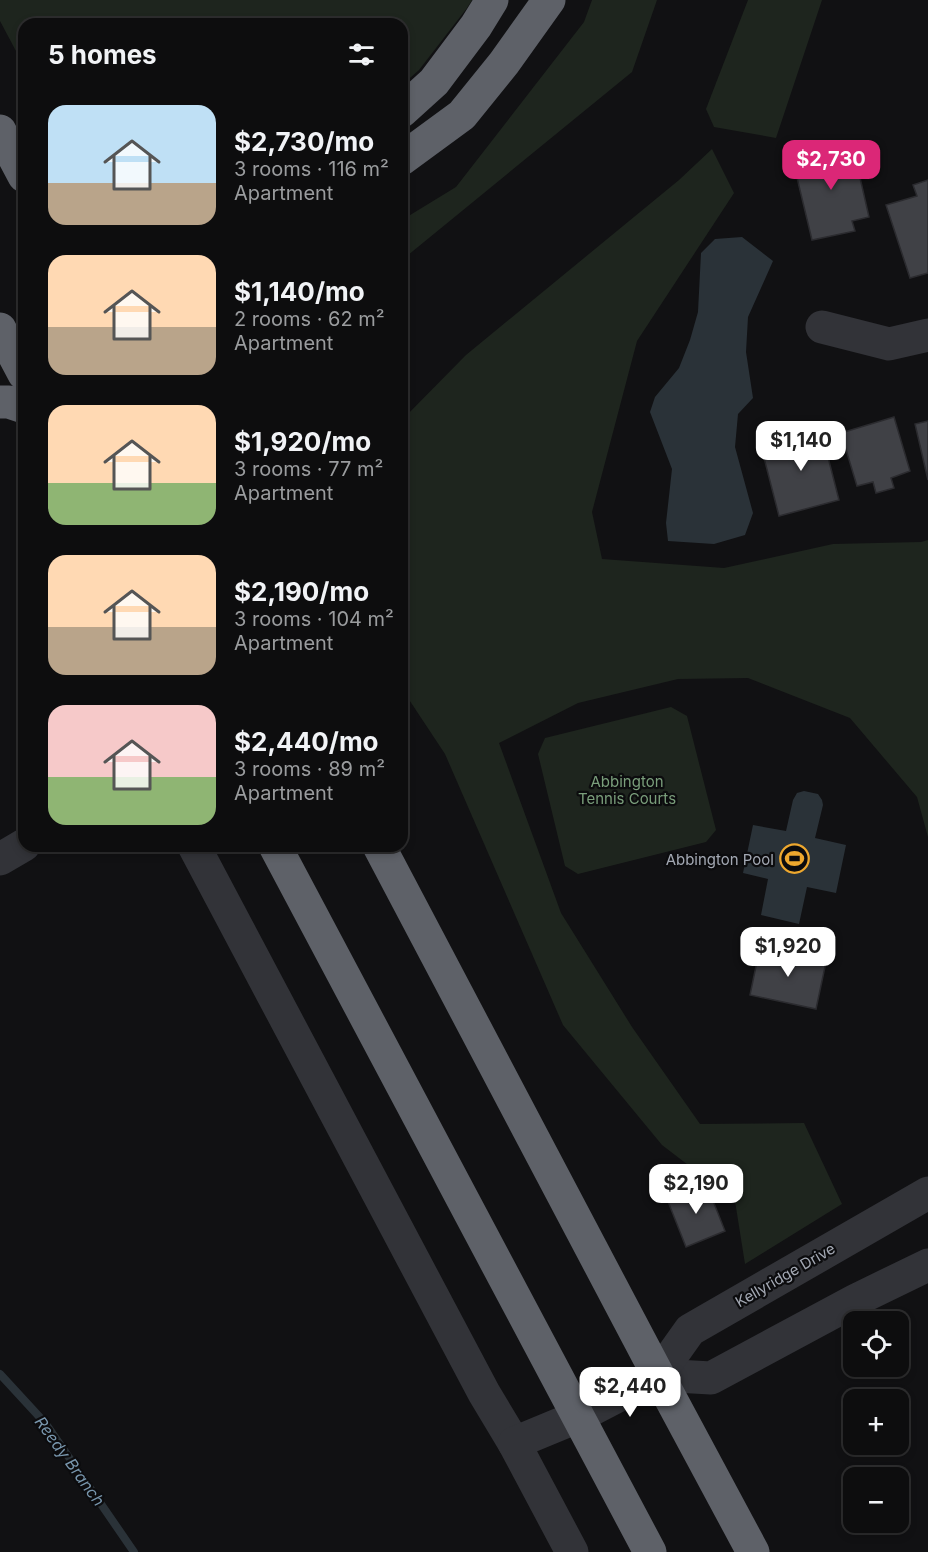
<!DOCTYPE html>
<meta charset="utf-8">
<style>
:root{--surface:#0d0d0e;--page:#161617;--text:#f1f3f6;--muted:#9a9c9e;--line:#2d2d2e;--accent:#db2777}
body{margin:0;font-family:Inter,sans-serif;background:var(--page);color:var(--text);height:100vh;display:flex;flex-direction:column;font-size:22px;white-space:nowrap}
*{box-sizing:border-box;margin:0}
p{font-size:20px;color:var(--muted)}
.icon{flex:none;width:33px;height:33px;fill:none;stroke:currentColor;stroke-width:2;stroke-linecap:round;stroke-linejoin:round}
.map{position:relative;flex:1;overflow:hidden}
.drawer{position:absolute;left:18px;top:18px;width:390px;height:834px;display:flex;flex-direction:column;background:var(--surface);border-radius:18px;box-shadow:0 3px 9px #0003,0 0 0 2px var(--line)}
.drawer>*{flex:none}
.tools{position:absolute;left:843px;top:1311px;display:grid;gap:12px}
.tools a{display:grid;place-items:center;width:66px;height:66px;border-radius:12px;background:var(--surface);box-shadow:0 3px 9px #0003,0 0 0 2px var(--line);font-size:30px}
.price{position:absolute;translate:-50% -51px;padding:0 14px;border-radius:12px;background:#fff;color:#222;font-size:20px;line-height:39px;filter:drop-shadow(0 2px 3px #0008)}
.price::after{content:'';position:absolute;left:50%;top:36px;width:18px;height:14px;margin-left:-9px;background:inherit;clip-path:polygon(0 0,100% 0,50% 100%)}
.price.selected{background:var(--accent);color:#fff}
ul{padding:0;list-style:none}
li{display:flex;align-items:center;gap:18px;height:150px;padding:0 30px}
li span{display:grid;place-items:center;flex:none;width:168px;height:120px;border-radius:18px;color:#555}
li>.icon{margin-inline-start:auto}
span .icon{width:72px;height:72px;fill:#fffc;stroke-width:1}
li b{font-size:26px}
h2{display:flex;justify-content:space-between;align-items:center;height:72px;padding:0 30px;font-size:26px}
.map>svg:first-child{display:block}
.green{fill:#1e251e}
.water{fill:#2a3238}
.lines{fill:none;stroke-linecap:round;stroke-linejoin:round}
.stream{stroke:#2a3238;stroke-width:8}
.building{fill:#404146;stroke:#2b2b2f;stroke-width:1.5}
.minor{stroke:#323338;stroke-width:33}
.highway{stroke:#5e6168;stroke-width:33}
.labels{text-anchor:middle;dominant-baseline:central;stroke-width:4.5;stroke-linejoin:round;paint-order:stroke}
.park-label{font-size:15px;fill:#7a9e7b;stroke:#0c0c0e}
.poi-label{font-size:15px;fill:#a3a8b3;stroke:#0c0c0e;text-anchor:end}
.street-label{font-size:15px;fill:#a3a8b3;stroke:#0c0c0e}
.water-label{font-size:16px;font-style:italic;fill:#7997ae;stroke:#0c0c0e}
</style>
<div class="map">
<svg width="928" height="1552" viewBox="0 0 928 1552">
<rect width="100%" height="100%" fill="#111113"/>
<g class="green">
<path d="M0,0H472L467,8L419,70L402,85V24H24V66L0,21Z"/>
<path d="M592,0H657L632,72L402,260V220L456,187L584,22Z"/>
<path d="M748,0H822L776,138L714,127L706,109Z"/>
<path d="M712,149L734,193L637,341L592,512L602,559L724,568L833,544L921,542L928,540V837L917,797L850,718L748,678L678,679L578,703L499,743L561,913L632,1027L700,1124L804,1123L842,1204L745,1264L735,1201L662,1145L563,1025L445,754L402,689V420L466,355L679,180Z"/>
<path d="M671,707L687,716L716,830L706,842L578,874L565,866L538,754L545,738Z"/>
</g>
<g class="water">
<path d="M742,237L773,261L748,317L746,352L753,398L738,414L735,447L753,513L745,535L714,544L668,541L666,523L672,469L650,412L655,397L679,368L690,340L698,312L701,253L715,239Z"/>
<path d="M804,791L818,794L822,800L823,805L815,838L846,845L836,893L807,887L799,924L761,915L768,879L743,873L753,825L786,831L793,800L797,793Z"/>
</g>
<g class="lines">
<path class="stream" d="M0,1374L46,1424L134,1552"/>
</g>
<g class="building">
<path d="M827,142L830,152L853,147L869,217L852,221L855,231L812,240L793,161L811,157L809,147Z"/>
<path d="M928,180V273L910,278L886,205L917,196L913,185Z"/>
<path d="M894,417L910,471L891,478L894,488L876,493L873,482L857,486L841,433Z"/>
<path d="M928,421V480L915,424Z"/>
<path d="M820,426L839,500L779,516L762,450L790,443L788,434Z"/>
<path d="M760,947L826,962L816,1009L750,995Z"/>
<path d="M706,1183L725,1231L686,1247L667,1199Z"/>
</g>
<g class="lines">
<g class="minor">
<path d="M822,327L889,344L928,335"/>
<path d="M194,846L484,1393L514,1443"/>
<path d="M0,859L24,845"/>
<path d="M658,1375L711,1378L856,1300L928,1265"/>
<path d="M572,1552L514,1443L577,1417L658,1375L690,1330L928,1193"/>
</g>
<g class="highway">
<path d="M402,111L434,82L476,26L492,0"/>
<path d="M0,131L24,176"/>
<path d="M402,159L462,115L504,63L549,0"/>
<path d="M0,329L24,374"/>
<path d="M0,402H9L24,407"/>
<path d="M275,846L650,1552"/>
<path d="M379,846L658,1375L753,1552"/>
</g>
</g>
<defs>
<symbol id="stadium-ring" viewBox="-11 -11 22 22"><circle r="9.5" fill="#0c0c0e" stroke="#eea82e" stroke-width="1.5"/><path d="M0-5a6.5 5 0 1 0 0 10a6.5 5 0 1 0 0-10ZM-3.5-1.8h7v3.6h-7Z" fill="#eea82e"/></symbol>
</defs>
<g fill-rule="evenodd">
<use href="#stadium-ring" x="778" y="842" width="33" height="33"/>
</g>
<g class="labels">
<g class="park-label">
<text x="627" y="781">Abbington<tspan x="627" dy="17">Tennis Courts</tspan></text>
</g>
<g class="poi-label">
<text x="774" y="859">Abbington Pool</text>
</g>
<g class="street-label">
<text transform="translate(785 1275) rotate(-30)">Kellyridge Drive</text>
</g>
<g class="water-label">
<text transform="translate(70 1461) rotate(54)">Reedy Branch</text>
</g>
</g>
</svg>
<div class="tools">
<a><svg class="icon" aria-label="locate" viewBox="0 0 24 24"><circle cx="12" cy="12" r="6"/><path d="M12 2v4M12 18v4M2 12h4M18 12h4"/></svg></a>
<a>+</a>
<a>−</a>
</div>
<b class="price selected" style="left:831px;top:191px">$2,730</b>
<b class="price" style="left:801px;top:472px">$1,140</b>
<b class="price" style="left:788px;top:978px">$1,920</b>
<b class="price" style="left:696px;top:1215px">$2,190</b>
<b class="price" style="left:630px;top:1418px">$2,440</b>
<section class="drawer">
<h2>5 homes<svg class="icon" aria-label="filters" viewBox="0 0 24 24"><path d="M4 7h16M4 17h16"/><circle cx="9" cy="7" r="2"/><circle cx="15" cy="17" r="2"/></svg></h2>
<ul>
<li><span style="background:linear-gradient(#bfe0f5 65%,#b9a48a 0)"><svg class="icon" aria-label="home" viewBox="0 0 24 24"><path d="M3 11l9-7 9 7M6 9v11h12V9"/></svg></span><div><b>$2,730/mo</b><p>3 rooms · 116 m²</p><p>Apartment</p></div></li>
<li><span style="background:linear-gradient(#ffd9b3 60%,#b9a48a 0)"><svg class="icon" aria-label="home" viewBox="0 0 24 24"><path d="M3 11l9-7 9 7M6 9v11h12V9"/></svg></span><div><b>$1,140/mo</b><p>2 rooms · 62 m²</p><p>Apartment</p></div></li>
<li><span style="background:linear-gradient(#ffd9b3 65%,#8fb573 0)"><svg class="icon" aria-label="home" viewBox="0 0 24 24"><path d="M3 11l9-7 9 7M6 9v11h12V9"/></svg></span><div><b>$1,920/mo</b><p>3 rooms · 77 m²</p><p>Apartment</p></div></li>
<li><span style="background:linear-gradient(#ffd9b3 60%,#b9a48a 0)"><svg class="icon" aria-label="home" viewBox="0 0 24 24"><path d="M3 11l9-7 9 7M6 9v11h12V9"/></svg></span><div><b>$2,190/mo</b><p>3 rooms · 104 m²</p><p>Apartment</p></div></li>
<li><span style="background:linear-gradient(#f6c9c9 60%,#8fb573 0)"><svg class="icon" aria-label="home" viewBox="0 0 24 24"><path d="M3 11l9-7 9 7M6 9v11h12V9"/></svg></span><div><b>$2,440/mo</b><p>3 rooms · 89 m²</p><p>Apartment</p></div></li>
</ul>
</section>
</div>
